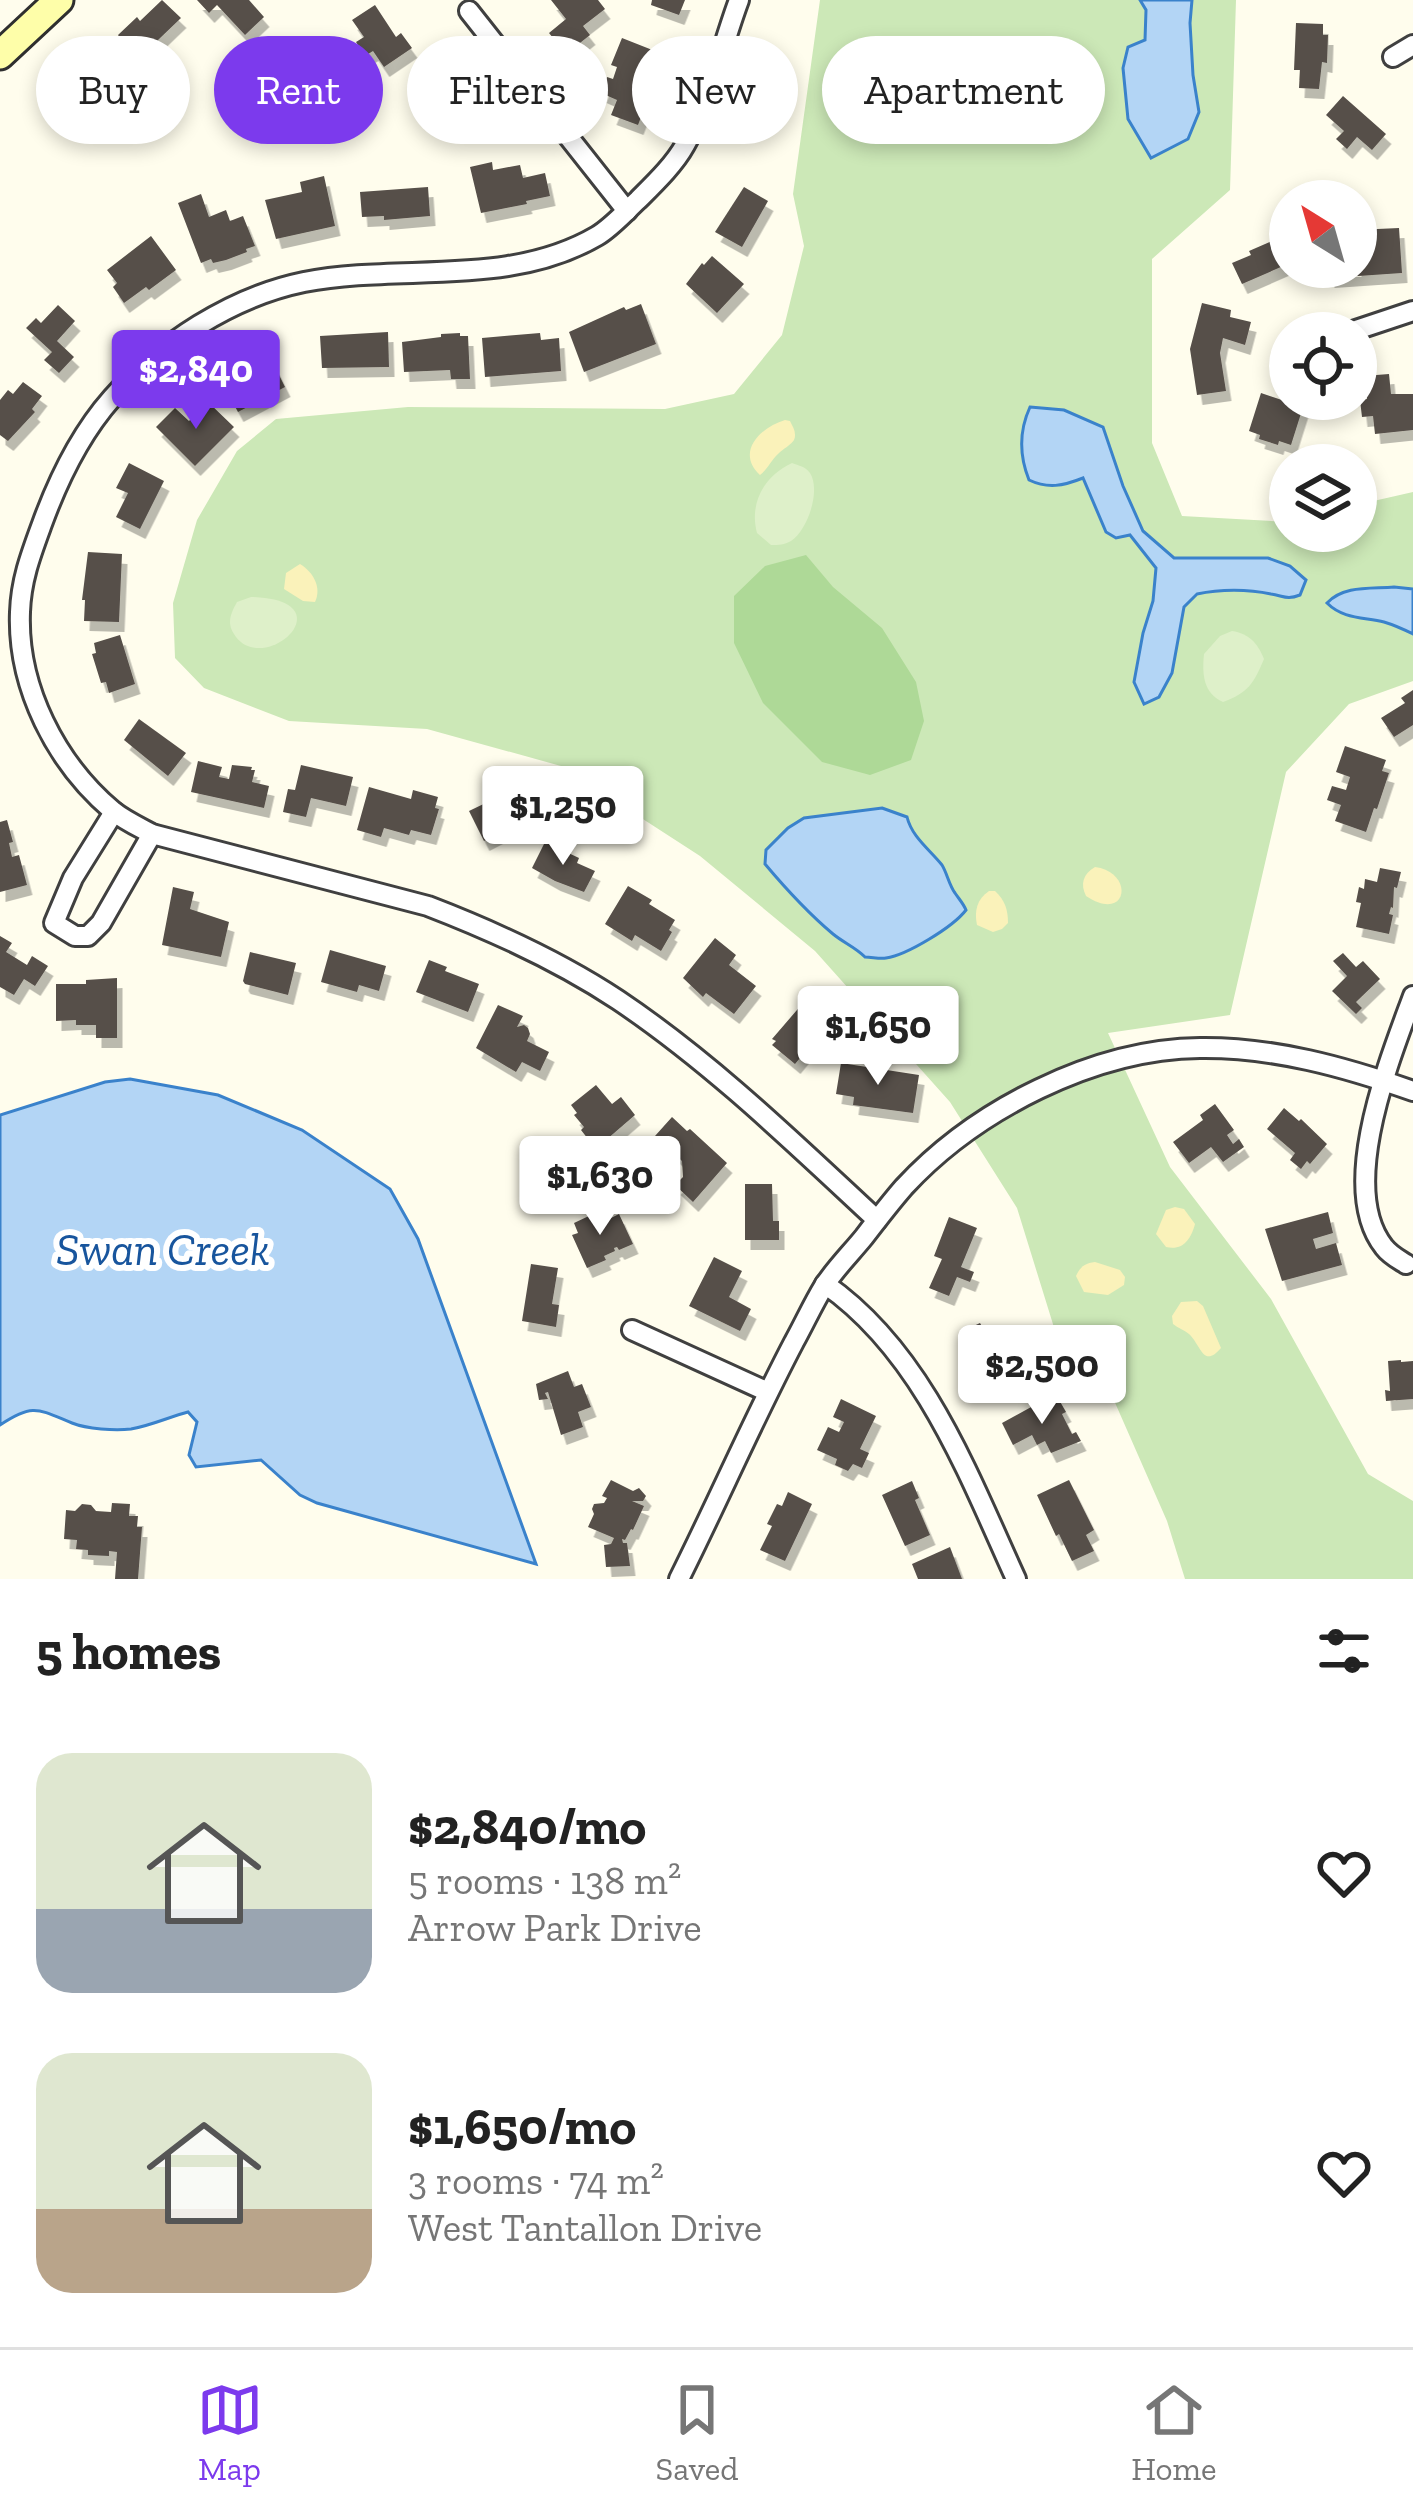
<!DOCTYPE html>
<meta charset="utf-8">
<style>
:root{--surface:#fff;--page:#f2f2f2;--text:#222;--muted:#767676;--line:#e0e0e0;--accent:#7c3aed}
body{margin:0;font-family:"Zilla Slab",serif;background:var(--page);color:var(--text);height:100vh;display:flex;flex-direction:column;font-size:45px;white-space:nowrap}
*{box-sizing:border-box;margin:0}
p{font-size:39px;color:var(--muted)}
.icon{flex:none;width:66px;height:66px;fill:none;stroke:currentColor;stroke-width:2;stroke-linecap:round;stroke-linejoin:round}
.map{position:relative;height:1579px;overflow:hidden}
.side{display:flex;flex-direction:column;background:var(--surface);flex:1}
.side>*{flex:none}
.banner{position:absolute;left:36px;top:36px;width:1341px;height:108px;display:flex;gap:24px}
.needle{width:78px;rotate:323deg}
.tools{position:absolute;left:1269px;top:180px;display:grid;gap:24px}
.tools a{display:grid;place-items:center;width:108px;height:108px;border-radius:50%;background:var(--surface);box-shadow:0 6px 18px #0003;font-size:60px}
.price{position:absolute;translate:-50% -102px;padding:0 27px;border-radius:12px;background:#fff;color:#222;font-size:39px;line-height:78px;filter:drop-shadow(0 3px 6px #0008)}
.price::after{content:'';position:absolute;left:50%;top:72px;width:36px;height:27px;margin-left:-18px;background:inherit;clip-path:polygon(0 0,100% 0,50% 100%)}
.price.active{background:var(--accent);color:#fff}
ul{padding:0;list-style:none}
li{display:flex;align-items:center;gap:36px;height:300px;padding:0 36px}
li span{display:grid;place-items:center;flex:none;width:336px;height:240px;border-radius:36px;color:#555}
li>.icon{margin-inline-start:auto}
span .icon{width:144px;height:144px;fill:#fffc;stroke-width:1}
li b{font-size:51px}
h2{display:flex;justify-content:space-between;align-items:center;height:144px;padding:0 36px;font-size:51px}
.tag{padding:0 42px;border-radius:54px;background:var(--surface);box-shadow:0 6px 18px #0003;font-size:42px;line-height:108px}
.tag.active{background:var(--accent);color:#fff}
.menu{display:flex;justify-content:space-around;align-items:center;height:168px;border-top:3px solid var(--line);background:var(--surface);font-size:33px;color:var(--muted)}
.menu a{display:grid;justify-items:center;gap:6px}
.menu .active{color:var(--accent)}
.map>svg:first-child{display:block}
.green{fill:#cce8b7}
.forest{fill:#aed997}
.sand{fill:#faf2ba}
.pitch{fill:#def0c9}
.water{fill:#b3d5f5;stroke:#3a82cb;stroke-width:3}
.building{fill:#564f49;filter:url(#shadow)}
.lines{fill:none;stroke-linecap:round;stroke-linejoin:round}
.street-casing{stroke:#404040;stroke-width:24}
.secondary-casing{stroke:#2f2f2f;stroke-width:33}
.street{stroke:#fff;stroke-width:18}
.secondary{stroke:#fefea9;stroke-width:27}
.labels{text-anchor:middle;dominant-baseline:central;stroke-width:12;stroke-linejoin:round;paint-order:stroke}
.water-label{font-size:45px;font-style:italic;fill:#18559d;stroke:#fff}
</style>
<div class="map">
<svg width="1413" height="1579" viewBox="0 0 1413 1579">
<defs>
<filter id="shadow"><feDropShadow dx="5.5" dy="10" stdDeviation="0" flood-color="#0004"/></filter>
</defs>
<rect width="100%" height="100%" fill="#fffded"/>
<path class="green" d="M820,0H1236L1230,190L1152,259V443L1182,516L1290,522V531H1356V505L1413,492V681L1349,704L1286,772L1230,1015L1108,1033L1170,1167L1271,1299L1368,1474L1413,1501V1579H1185L1167,1521L1109,1389L1061,1350L1017,1208L950,1102L815,951L700,856L561,766L427,729L289,721L204,688L175,658L173,603L197,520L237,451L276,419L408,407L665,409L734,394L782,335L804,246L793,194Z"/>
<path class="forest" d="M806,555L833,587L882,628L916,682L924,721L911,760L870,775L822,762L763,703L734,643V596L765,566Z"/>
<g class="sand">
<path d="M785,420L790,421C793,427 797,433 794,440C792,444 782,450 779,453C771,460 768,469 760,475C735,452 761,427 785,420Z"/>
<path d="M300,564C313,572 322,587 315,602L303,601L284,589L286,573Z"/>
<path d="M1095,867C1135,872 1128,924 1086,896C1080,884 1083,874 1095,867Z"/>
<path d="M989,891H995C1005,900 1008,910 1008,923L1002,929L993,932L977,925C974,911 977,899 989,891Z"/>
<path d="M1175,1207L1184,1209L1195,1224C1191,1239 1183,1251 1166,1247L1156,1234L1166,1210Z"/>
<path d="M1095,1262L1120,1270L1125,1277L1124,1285L1108,1295L1084,1292L1076,1276C1080,1267 1085,1263 1095,1262Z"/>
<path d="M1197,1301L1203,1306L1221,1348C1203,1369 1201,1345 1189,1334C1184,1330 1178,1328 1173,1324L1172,1316L1181,1302Z"/>
</g>
<g class="pitch">
<path d="M792,463C799,466 805,466 810,473C821,490 808,530 791,541C784,545 779,545 771,545L757,533C749,503 764,476 792,463Z"/>
<path d="M251,597C348,600 266,676 236,637C226,624 230,615 237,602Z"/>
<path d="M1232,631C1249,634 1257,642 1264,659C1254,683 1248,693 1223,702C1203,693 1202,674 1204,654L1220,636Z"/>
</g>
<g class="water">
<path d="M1140,0H1192L1190,23L1193,75L1199,112L1188,139L1151,158L1128,119L1123,68L1128,47L1145,40L1146,10Z"/>
<path d="M1030,407L1064,410L1103,427L1123,486L1143,531L1174,558H1268L1290,566L1306,580L1300,595C1287,600 1284,596 1271,594C1248,589 1220,589 1197,594L1184,607L1172,673L1159,697L1144,704L1134,682L1143,633L1153,601L1156,568L1130,535L1116,538L1106,532L1083,478C1063,486 1048,489 1029,480C1019,455 1019,431 1030,407Z"/>
<path d="M1394,587L1413,589V634C1403,629 1394,625 1384,622C1363,617 1343,619 1327,603C1344,585 1371,589 1394,587Z"/>
<path d="M882,808L907,817C912,837 929,849 942,865C947,873 949,885 955,893C959,899 963,903 966,910C953,927 907,955 886,958C879,959 872,957 865,957C855,947 844,943 833,934C808,913 786,889 765,864L766,850L788,828L804,818Z"/>
<path d="M130,1079L218,1095L302,1130L390,1189L418,1239L536,1564L317,1503L300,1495L261,1460L196,1467L189,1455L197,1422L188,1412C169,1417 150,1426 131,1429C115,1431 87,1429 72,1423C38,1409 33,1403 0,1425V1115L105,1082Z"/>
</g>
<g class="building">
<path d="M162,0L181,18L135,62L116,42L120,38L118,35L137,17L140,21Z"/>
<path d="M197,0H249L264,17L245,35L217,5L209,13Z"/>
<path d="M551,0H598L605,9L583,26L590,35L566,54L549,33L566,19Z"/>
<path d="M652,0H685L679,15L651,5Z"/>
<path d="M375,5L396,37L401,33L412,48L384,67L373,51L365,56L356,42L364,37L352,20Z"/>
<path d="M1296,23L1323,24V35H1328L1327,63L1322,62L1319,89L1299,88L1300,70H1294Z"/>
<path d="M622,38L665,55L660,65L664,67L650,105L646,104L638,125L611,115L617,100L601,93L607,77L613,79L617,67L611,65Z"/>
<path d="M437,62L475,104L458,119L439,97L428,105L410,84Z"/>
<path d="M106,67L122,85L76,130L57,109L68,99L65,96L72,90L74,93Z"/>
<path d="M1343,96L1386,134L1372,150L1357,137L1347,149L1336,139L1344,131L1326,115Z"/>
<path d="M492,162L493,170L520,165L523,178L545,173L550,196L526,201L527,204L481,213L470,167Z"/>
<path d="M324,176L335,226L276,239L265,200L302,192L300,182Z"/>
<path d="M428,187L430,216L384,220V216L362,217L360,192Z"/>
<path d="M744,187L768,201L742,247L715,232Z"/>
<path d="M201,194L209,217L226,210L230,221L243,216L255,246L246,249L247,252L226,260L213,263L211,259L201,263L178,203Z"/>
<path d="M1399,228L1402,273L1329,278L1328,267H1356V230Z"/>
<path d="M1288,234L1290,263L1242,284L1232,263L1251,255L1249,251Z"/>
<path d="M151,236L176,270L149,290L146,287L124,303L113,287L117,283L107,270Z"/>
<path d="M712,256L744,284L717,313L686,284L702,263L704,265Z"/>
<path d="M1202,303L1231,310L1230,317L1251,322L1245,345L1223,338L1220,353L1226,391L1197,395L1190,349Z"/>
<path d="M641,304L656,344L584,372L569,332L624,307L626,310Z"/>
<path d="M58,305L75,321L57,341L74,357L59,373L44,360L52,352L26,328L36,318L41,323Z"/>
<path d="M388,332L389,367L322,368L320,336Z"/>
<path d="M460,333V336H468L470,379H451L450,370L404,372L402,342L441,337V334Z"/>
<path d="M540,333L541,340L559,338L561,371L485,377L482,338Z"/>
<path d="M269,355L285,387L238,412L221,380Z"/>
<path d="M1389,374L1391,394H1413V430L1375,434L1373,416L1362,417L1360,400L1367,399L1364,376Z"/>
<path d="M23,382L42,396L32,409L35,412L8,441L0,435V400L8,390L13,394Z"/>
<path d="M1261,393L1303,407L1291,445L1279,441L1278,445L1259,439L1260,435L1249,431Z"/>
<path d="M208,402L234,427L195,466L156,427L175,408L189,421Z"/>
<path d="M129,463L164,481L140,529L116,517L128,493L116,488Z"/>
<path d="M88,552L122,554L119,622L84,621L85,600H82Z"/>
<path d="M120,635L135,684L109,693L106,682L101,683L92,654L96,653L94,643Z"/>
<path d="M1413,690V725L1394,737L1381,718L1405,703L1401,698Z"/>
<path d="M139,719L186,753L168,776L124,740Z"/>
<path d="M1345,746L1386,760L1382,771L1389,773L1377,809L1374,808L1366,832L1335,821L1341,805L1327,800L1332,786L1346,790L1350,777L1336,772Z"/>
<path d="M198,761L222,767L219,777L229,779L232,765L252,767L251,770H255L252,782L269,786L264,808L191,792Z"/>
<path d="M301,765L353,777L346,806L311,798L306,817L283,812L288,789L295,790Z"/>
<path d="M369,787L411,799L413,790L438,797L435,808L439,809L431,835L411,830L409,835L384,828L381,837L357,830Z"/>
<path d="M496,798L511,827L484,841L469,811Z"/>
<path d="M7,820L13,842L9,843L12,857L19,855L27,885L0,892V822Z"/>
<path d="M545,842L579,858L577,863L595,871L584,892L555,881L532,868Z"/>
<path d="M1380,868L1401,872L1397,888L1394,887L1393,908L1391,907L1389,914L1393,915L1389,934L1356,927L1361,903L1356,902L1359,887L1364,889L1365,879L1377,882Z"/>
<path d="M628,886L652,900L649,904L675,920L669,930L672,932L661,951L635,935L632,941L605,924Z"/>
<path d="M173,887L194,892L190,909L229,922L221,957L162,945Z"/>
<path d="M0,936L12,943L6,952L27,965L32,956L48,966L35,986L24,979L14,995L0,987Z"/>
<path d="M715,938L736,955L729,965L756,986L734,1014L706,993L703,997L683,978Z"/>
<path d="M330,950L386,966L379,991L359,985L357,992L321,982Z"/>
<path d="M250,952L296,963L288,995L245,984L243,981Z"/>
<path d="M1343,953L1356,967L1363,961L1380,979L1356,1002L1362,1008L1356,1014L1332,991L1347,976L1333,961Z"/>
<path d="M429,960L447,967L445,971L479,984L468,1012L416,992Z"/>
<path d="M117,978V1038H96V1025H76V1020L56,1021V984H86V980Z"/>
<path d="M803,1003L819,1017L815,1022L824,1029L795,1064L772,1045L776,1041L772,1039Z"/>
<path d="M498,1005L523,1016L517,1027L524,1025L528,1028L530,1034L527,1041L549,1052L540,1071L522,1062L516,1072L476,1048Z"/>
<path d="M841,1063L919,1075L913,1113L853,1105L854,1097L836,1094Z"/>
<path d="M596,1085L612,1104L621,1097L635,1115L599,1146L591,1136L588,1139L581,1130L584,1127L574,1115L577,1113L571,1105Z"/>
<path d="M1215,1104L1234,1130L1227,1135L1233,1144L1239,1139L1244,1147L1223,1162L1211,1147L1189,1163L1173,1142L1203,1120L1200,1115Z"/>
<path d="M1284,1108L1299,1121L1301,1119L1327,1144L1310,1164L1307,1161L1301,1169L1290,1160L1295,1153L1267,1129Z"/>
<path d="M672,1117L687,1131L690,1129L727,1163L693,1202L675,1185L683,1177L682,1161L655,1136Z"/>
<path d="M745,1184H772L773,1221H779V1240H745Z"/>
<path d="M1328,1212L1333,1233L1313,1239L1316,1249L1336,1243L1342,1265L1282,1281L1265,1229Z"/>
<path d="M607,1214L609,1219L619,1214L633,1244L619,1250L617,1247L614,1248L615,1251L604,1256L606,1260L587,1268L572,1235L578,1233L574,1223L591,1215L593,1220Z"/>
<path d="M949,1217L977,1228L961,1267L974,1272L970,1282L957,1277L949,1296L929,1288L942,1259L934,1256Z"/>
<path d="M714,1257L742,1271L729,1297L751,1309L740,1331L689,1306Z"/>
<path d="M531,1264L558,1268L552,1304L559,1305L556,1327L522,1321Z"/>
<path d="M980,1323L1008,1375L985,1386L959,1333Z"/>
<path d="M1401,1360V1362L1413,1361V1399L1386,1401L1385,1390L1390,1391L1388,1361Z"/>
<path d="M568,1371L574,1387L582,1384L591,1407L578,1412L583,1427L561,1435L548,1392L545,1393L548,1399L539,1400L536,1384Z"/>
<path d="M1058,1398L1066,1412L1062,1414L1072,1434L1076,1432L1081,1441L1051,1453L1045,1441L1037,1445L1032,1435L1013,1445L1002,1423L1033,1406L1035,1410Z"/>
<path d="M841,1399L876,1416L860,1449L869,1453L862,1468L853,1464L848,1471L835,1465L837,1459L817,1450L828,1427L839,1432L844,1422L833,1417Z"/>
<path d="M611,1480L633,1491L639,1488L646,1496L643,1501H632L644,1506L633,1530L631,1529L625,1540L622,1539L623,1543H627L630,1566L606,1567L604,1545L611,1544L614,1538L588,1527L594,1514L592,1509L594,1504L604,1503L607,1498L602,1496Z"/>
<path d="M1069,1480L1094,1530L1086,1535L1094,1551L1072,1561L1059,1534L1056,1536L1037,1495Z"/>
<path d="M912,1481L919,1498L915,1500L930,1535L905,1546L882,1495Z"/>
<path d="M788,1492L812,1504L785,1561L760,1550L772,1526L767,1524L777,1504L782,1506Z"/>
<path d="M112,1503L130,1504L129,1516H138L137,1527H142L138,1579H115L117,1552L109,1551V1556L88,1555V1550L76,1549L77,1540L64,1539L66,1510L75,1511L82,1504L91,1505L96,1511L111,1512Z"/>
<path d="M950,1547L962,1579H918L912,1564Z"/>
</g>
<g class="lines">
<defs>
<g id="street">
<path d="M739,0C721,48 711,100 685,145C674,165 654,184 638,200C625,212 612,227 597,236C508,288 401,263 304,282C231,297 161,343 112,398C81,433 58,480 42,524C31,554 21,580 20,612C17,687 56,763 113,811C124,820 139,827 152,834L428,906C493,931 559,961 618,1000C712,1063 795,1144 877,1220"/>
<path d="M469,11L627,211"/>
<path d="M1393,57L1413,45"/>
<path d="M1347,333L1413,311"/>
<path d="M114,812L73,878L54,923L75,936H88L101,923L152,834"/>
<path d="M1406,1264C1398,1259 1390,1255 1384,1247C1337,1188 1390,1059 1413,996"/>
<path d="M825,1284C923,1352 968,1474 1016,1579"/>
<path d="M632,1330L768,1392"/>
<path d="M679,1579C718,1501 753,1420 794,1342C804,1324 813,1304 824,1286C835,1269 851,1253 864,1237C877,1220 890,1203 904,1187C975,1110 1094,1049 1200,1048C1273,1047 1345,1067 1413,1091"/>
</g>
<path id="secondary" d="M0,55L59,0"/>
</defs>
<use href="#street" class="street-casing"/>
<use href="#secondary" class="secondary-casing"/>
<use href="#street" class="street"/>
<use href="#secondary" class="secondary"/>
</g>
<g class="labels">
<g class="water-label">
<text x="163" y="1250">Swan Creek</text>
</g>
</g>
</svg>
<div class="tools">
<a><svg class="needle" viewBox="-14 -14 28 28"><path d="M0-13l5 13h-10z" fill="#e53935"/><path d="M0 13l5-13h-10z" fill="#767676"/></svg></a>
<a><svg class="icon" aria-label="locate" viewBox="0 0 24 24"><circle cx="12" cy="12" r="6"/><path d="M12 2v4M12 18v4M2 12h4M18 12h4"/></svg></a>
<a><svg class="icon" aria-label="layers" viewBox="0 0 24 24"><path d="M12 4l9 5-9 5-9-5zM3 14l9 5 9-5"/></svg></a>
</div>
<b class="price active" style="left:196px;top:432px">$2,840</b>
<b class="price" style="left:563px;top:868px">$1,250</b>
<b class="price" style="left:878px;top:1088px">$1,650</b>
<b class="price" style="left:600px;top:1238px">$1,630</b>
<b class="price" style="left:1042px;top:1427px">$2,500</b>
<div class="banner">
<a class="tag">Buy</a>
<a class="tag active">Rent</a>
<a class="tag">Filters</a>
<a class="tag">New</a>
<a class="tag">Apartment</a>
</div>
</div>
<section class="side">
<h2>5 homes<svg class="icon" aria-label="filters" viewBox="0 0 24 24"><path d="M4 7h16M4 17h16"/><circle cx="9" cy="7" r="2"/><circle cx="15" cy="17" r="2"/></svg></h2>
<ul>
<li><span style="background:linear-gradient(#dfe7d0 65%,#9aa5b1 0)"><svg class="icon" aria-label="home" viewBox="0 0 24 24"><path d="M3 11l9-7 9 7M6 9v11h12V9"/></svg></span><div><b>$2,840/mo</b><p>5 rooms · 138 m²</p><p>Arrow Park Drive</p></div><svg class="icon" aria-label="heart" viewBox="0 0 24 24"><path d="M12 20l-8-8c-3-5 5-10 8-4 3-6 11-1 8 4z"/></svg></li>
<li><span style="background:linear-gradient(#dfe7d0 65%,#b9a48a 0)"><svg class="icon" aria-label="home" viewBox="0 0 24 24"><path d="M3 11l9-7 9 7M6 9v11h12V9"/></svg></span><div><b>$1,650/mo</b><p>3 rooms · 74 m²</p><p>West Tantallon Drive</p></div><svg class="icon" aria-label="heart" viewBox="0 0 24 24"><path d="M12 20l-8-8c-3-5 5-10 8-4 3-6 11-1 8 4z"/></svg></li>
</ul>
</section>
<nav class="menu">
<a class="active"><svg class="icon" aria-label="map" viewBox="0 0 24 24"><path d="M3 6l6-2 6 2 6-2v14l-6 2-6-2-6 2zM9 4v14M15 6v14"/></svg>Map</a>
<a><svg class="icon" aria-label="saved" viewBox="0 0 24 24"><path d="M7 4h10v16l-5-4-5 4z"/></svg>Saved</a>
<a><svg class="icon" aria-label="home" viewBox="0 0 24 24"><path d="M3 11l9-7 9 7M6 9v11h12V9"/></svg>Home</a>
</nav>
